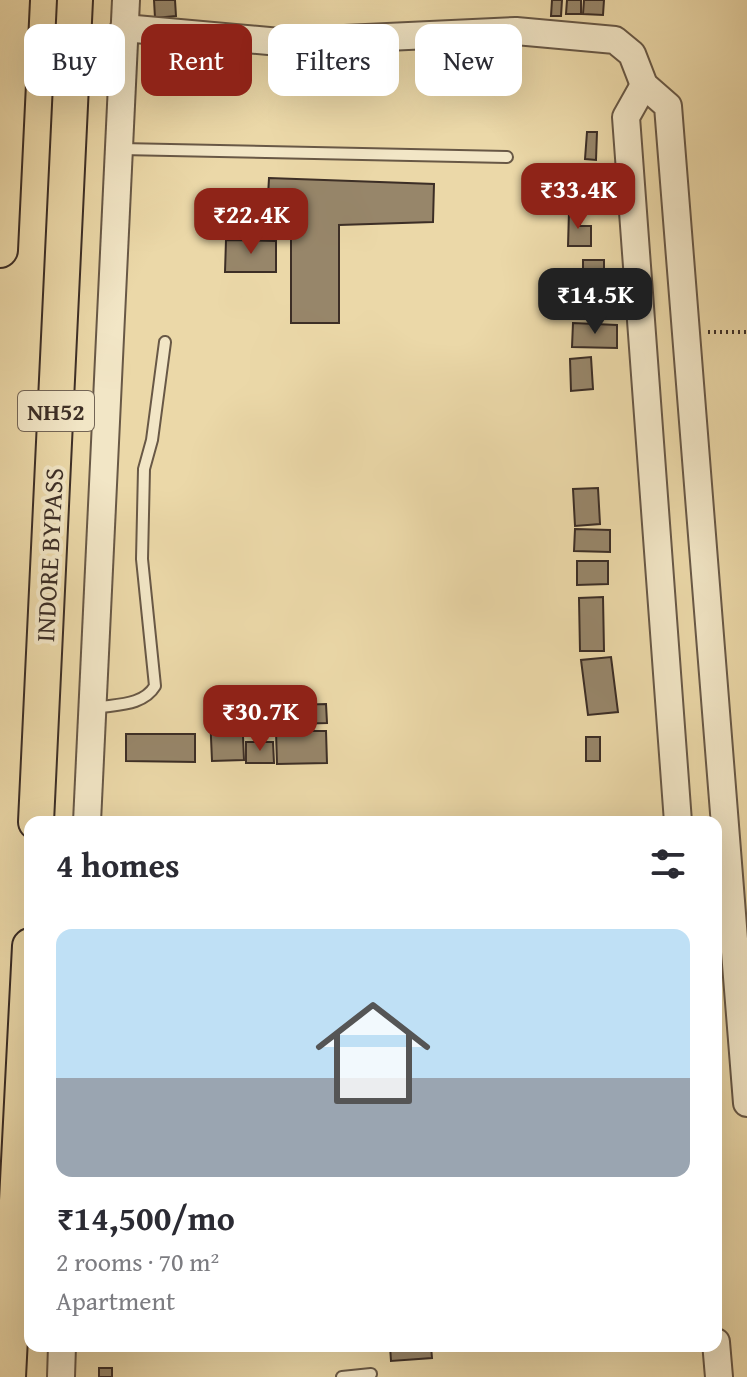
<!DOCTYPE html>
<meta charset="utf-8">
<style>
:root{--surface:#fff;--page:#f2f2f3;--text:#2b2b33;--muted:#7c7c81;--accent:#8f2418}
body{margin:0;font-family:"Gentium Book Plus",serif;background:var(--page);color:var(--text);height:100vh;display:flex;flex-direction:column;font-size:30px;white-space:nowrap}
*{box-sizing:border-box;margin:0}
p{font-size:26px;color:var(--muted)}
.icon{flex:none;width:44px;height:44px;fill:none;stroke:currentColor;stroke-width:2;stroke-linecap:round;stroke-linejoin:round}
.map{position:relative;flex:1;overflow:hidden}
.panel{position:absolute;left:24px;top:816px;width:698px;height:536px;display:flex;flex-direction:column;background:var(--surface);border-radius:16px;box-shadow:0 8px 32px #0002}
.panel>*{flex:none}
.guide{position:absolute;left:24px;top:24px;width:700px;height:72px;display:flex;gap:16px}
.price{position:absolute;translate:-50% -68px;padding:0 18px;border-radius:16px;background:var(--accent);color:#fff;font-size:26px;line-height:52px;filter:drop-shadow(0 2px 4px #0008)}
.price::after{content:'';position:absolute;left:50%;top:48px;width:24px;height:18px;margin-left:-12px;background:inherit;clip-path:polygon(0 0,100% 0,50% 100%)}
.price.on{background:#222;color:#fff}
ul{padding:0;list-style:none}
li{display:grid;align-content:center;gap:16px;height:424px;padding:0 32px}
li span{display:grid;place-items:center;height:248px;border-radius:16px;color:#555}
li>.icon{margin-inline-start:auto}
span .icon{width:144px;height:144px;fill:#fffc;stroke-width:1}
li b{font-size:34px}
h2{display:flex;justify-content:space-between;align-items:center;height:96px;padding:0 32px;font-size:34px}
.chip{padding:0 28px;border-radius:16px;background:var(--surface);box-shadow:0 8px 32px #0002;font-size:28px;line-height:72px}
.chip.on{background:var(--accent);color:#fff}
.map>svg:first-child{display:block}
.building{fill:#97866a;stroke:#3c2e26;stroke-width:2}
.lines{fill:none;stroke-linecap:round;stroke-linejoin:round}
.service-casing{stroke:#685846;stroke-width:14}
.tertiary-casing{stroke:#685846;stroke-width:30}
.trunk-casing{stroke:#3c2e26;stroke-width:38}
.path{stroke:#3c2e26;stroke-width:4;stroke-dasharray:2 4;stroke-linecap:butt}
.service{stroke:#f2e6c6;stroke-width:10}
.tertiary{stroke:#f2e6c6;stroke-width:26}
.trunk{stroke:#ebd8a8;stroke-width:34}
.labels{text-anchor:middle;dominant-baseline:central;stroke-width:8;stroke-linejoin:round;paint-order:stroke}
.shield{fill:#f2e6c6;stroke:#736556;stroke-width:2}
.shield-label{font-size:24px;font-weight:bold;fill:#3c2e26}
.street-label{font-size:26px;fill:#3c2e26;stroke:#f2e6c6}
</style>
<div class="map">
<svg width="747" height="1377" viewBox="0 0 747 1377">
<rect width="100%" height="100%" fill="#ebd8a8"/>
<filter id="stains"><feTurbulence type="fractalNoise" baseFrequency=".0025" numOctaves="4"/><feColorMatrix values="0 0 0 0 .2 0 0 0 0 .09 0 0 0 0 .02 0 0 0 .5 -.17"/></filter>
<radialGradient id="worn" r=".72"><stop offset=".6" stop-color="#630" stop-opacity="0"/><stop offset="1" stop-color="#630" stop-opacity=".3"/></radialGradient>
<g class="building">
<path d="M154,0H175L176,16L155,18Z"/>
<path d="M552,0H562L561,16H551Z"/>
<path d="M567,0H581V14H566Z"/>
<path d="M584,0H604L603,15L583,14Z"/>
<path d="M587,132H597L596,160L585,159Z"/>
<path d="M269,178L434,184L433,222L339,225V323H291V196H268Z"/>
<path d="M569,211H580V226H591V246H568Z"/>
<path d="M226,240L276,241V272H225Z"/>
<rect x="583" y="260" width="21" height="18"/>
<path d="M573,323L617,325V348L572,347Z"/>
<path d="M591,357L593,389L571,391L570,359Z"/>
<path d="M598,488L600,524L575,526L573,489Z"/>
<path d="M575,529L610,530V552L574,551Z"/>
<path d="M577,561H608V584L577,585Z"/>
<path d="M603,597L604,651H580L579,598Z"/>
<path d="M611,657L618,712L588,715L581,660Z"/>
<path d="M326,704L327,723L258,725V706Z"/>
<path d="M242,712L244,760L212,761L210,714Z"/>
<path d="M276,731H326L327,763L277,764Z"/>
<path d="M126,734H195V762L126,761Z"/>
<rect x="586" y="737" width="14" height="24"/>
<path d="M246,742H273L274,763H246Z"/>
<path d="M390,1346H431L432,1358L391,1361Z"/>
<rect x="99" y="1368" width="13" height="9"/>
</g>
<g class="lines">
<defs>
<g id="service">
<path d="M121,149L507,157"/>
<path d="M95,708C116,704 143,706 155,686L142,559L144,469L152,440L165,342"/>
<path d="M342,1377L371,1374"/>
</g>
<g id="tertiary">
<path d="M124,28L280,42L516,31L615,40L632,54L644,85L668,106L747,1103"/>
<path d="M644,85L626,117L678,822"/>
<path d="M87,822L126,0"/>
<path d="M716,1342L719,1377"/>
<path d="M61,1377L62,1346"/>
</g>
<g id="trunk">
<path d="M0,250L12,0"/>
<path d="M36,822L75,0"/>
<path d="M8,1377L30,946"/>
</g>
</defs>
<use href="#service" class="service-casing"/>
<use href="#tertiary" class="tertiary-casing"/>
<use href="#trunk" class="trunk-casing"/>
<path class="path" d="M708,332H747"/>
<use href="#service" class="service"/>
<use href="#tertiary" class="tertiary"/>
<use href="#trunk" class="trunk"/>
</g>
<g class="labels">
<rect class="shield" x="18" y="391" width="76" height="40" rx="6"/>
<g class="shield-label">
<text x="56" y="411">NH52</text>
</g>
<g class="street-label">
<text transform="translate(49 555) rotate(-87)">INDORE BYPASS</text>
</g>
</g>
<rect width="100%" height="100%" filter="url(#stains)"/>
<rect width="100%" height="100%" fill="url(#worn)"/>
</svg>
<b class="price" style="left:578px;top:231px">₹33.4K</b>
<b class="price" style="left:251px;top:256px">₹22.4K</b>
<b class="price on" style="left:595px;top:336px">₹14.5K</b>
<b class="price" style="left:260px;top:753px">₹30.7K</b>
<div class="guide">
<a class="chip">Buy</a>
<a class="chip on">Rent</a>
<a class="chip">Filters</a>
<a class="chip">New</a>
</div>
<section class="panel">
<h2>4 homes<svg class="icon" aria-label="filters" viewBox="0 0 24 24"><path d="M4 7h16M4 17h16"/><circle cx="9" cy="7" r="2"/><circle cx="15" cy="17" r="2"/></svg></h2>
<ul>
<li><span style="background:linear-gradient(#bfe0f5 60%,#9aa5b1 0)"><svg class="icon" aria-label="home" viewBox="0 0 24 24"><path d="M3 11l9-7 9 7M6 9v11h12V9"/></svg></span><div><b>₹14,500/mo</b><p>2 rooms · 70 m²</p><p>Apartment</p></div></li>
</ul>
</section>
</div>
